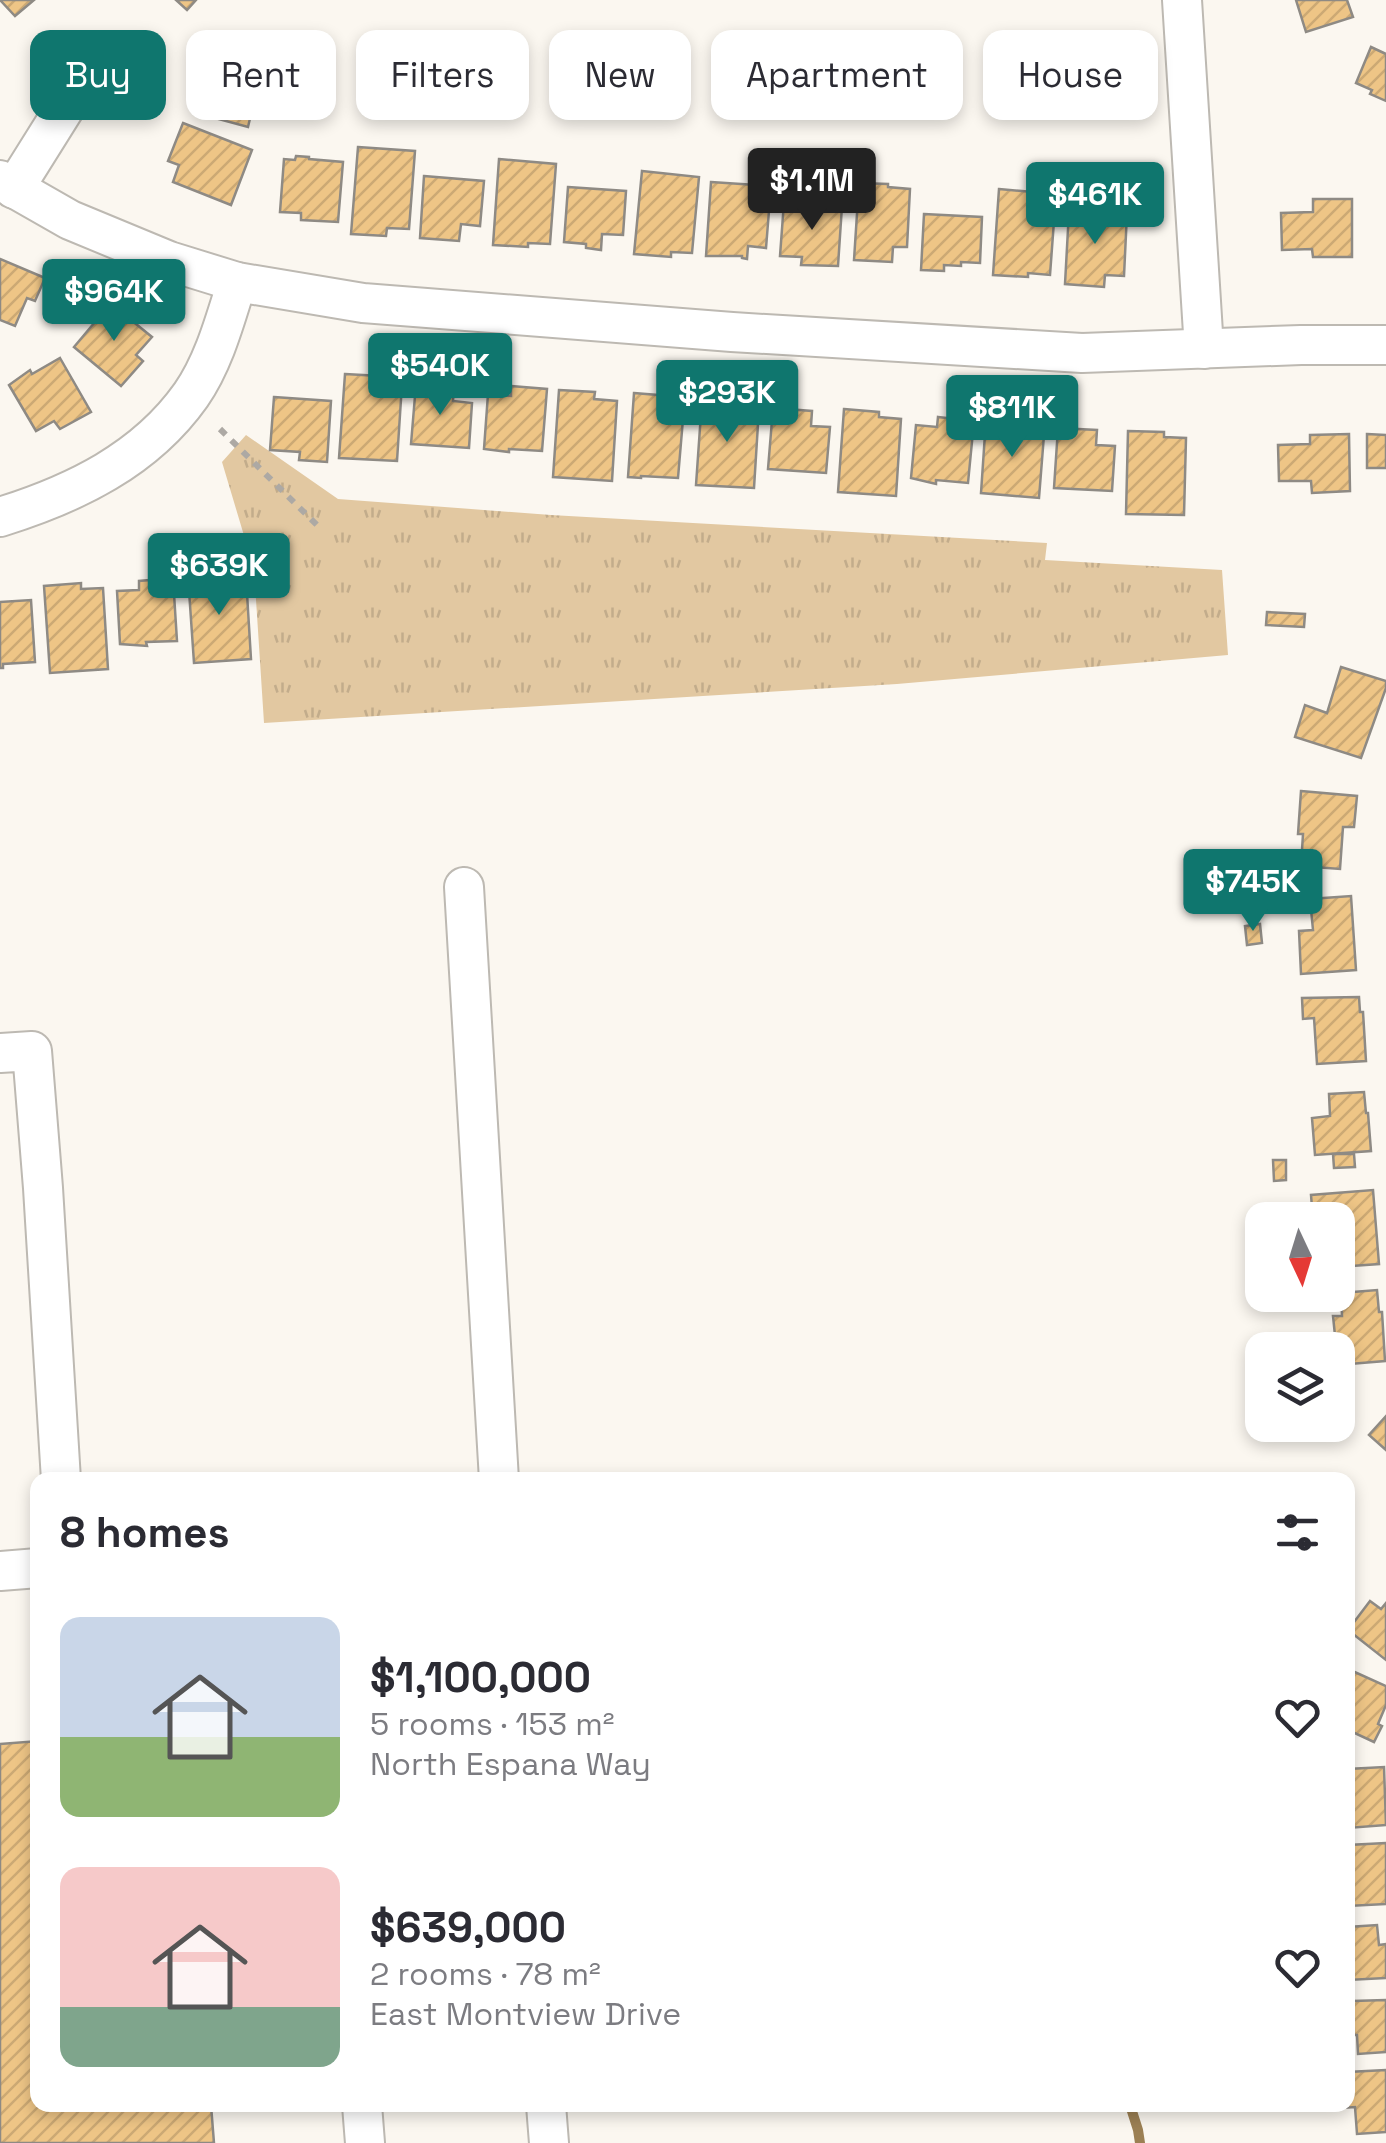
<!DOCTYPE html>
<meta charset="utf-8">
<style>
:root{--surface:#fff;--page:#f7f7f7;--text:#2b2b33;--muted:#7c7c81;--accent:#0f766e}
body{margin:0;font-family:"Space Grotesk",sans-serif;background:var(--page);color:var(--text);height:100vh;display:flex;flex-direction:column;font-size:38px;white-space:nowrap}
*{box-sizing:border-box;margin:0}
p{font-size:32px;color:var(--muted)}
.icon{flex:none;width:55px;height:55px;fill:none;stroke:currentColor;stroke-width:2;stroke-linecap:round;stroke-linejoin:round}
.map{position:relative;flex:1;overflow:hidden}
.sheet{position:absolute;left:30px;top:1472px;width:1325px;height:640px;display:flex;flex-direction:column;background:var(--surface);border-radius:20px;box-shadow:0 5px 15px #0003}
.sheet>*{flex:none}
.hud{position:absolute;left:30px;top:30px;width:1328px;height:90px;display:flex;gap:20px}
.needle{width:65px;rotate:176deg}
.buttons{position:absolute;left:1245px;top:1202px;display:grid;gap:20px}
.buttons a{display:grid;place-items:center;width:110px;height:110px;border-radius:20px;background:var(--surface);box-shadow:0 5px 15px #0003;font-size:50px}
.price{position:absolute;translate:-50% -85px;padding:0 22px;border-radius:10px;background:var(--accent);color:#fff;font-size:32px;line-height:65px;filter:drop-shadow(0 2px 5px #0008)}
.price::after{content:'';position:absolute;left:50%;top:60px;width:30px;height:22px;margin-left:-15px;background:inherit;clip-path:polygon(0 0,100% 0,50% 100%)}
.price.current{background:#222;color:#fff}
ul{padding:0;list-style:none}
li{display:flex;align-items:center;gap:30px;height:250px;padding:0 30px}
li span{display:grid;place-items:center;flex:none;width:280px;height:200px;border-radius:20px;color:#555}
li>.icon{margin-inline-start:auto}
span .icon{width:120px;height:120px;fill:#fffc;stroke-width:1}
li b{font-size:42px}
h2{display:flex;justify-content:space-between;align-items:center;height:120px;padding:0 30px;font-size:42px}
.chip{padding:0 35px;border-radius:20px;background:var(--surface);box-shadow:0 5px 15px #0003;font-size:35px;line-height:90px}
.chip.current{background:var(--accent);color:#fff}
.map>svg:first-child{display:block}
.park{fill:url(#park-tufts)}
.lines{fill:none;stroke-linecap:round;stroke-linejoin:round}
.stream{stroke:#9c8054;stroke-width:10}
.building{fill:url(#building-hatch);stroke:#8e8a84;stroke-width:2.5}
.minor-casing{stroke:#bdb9b2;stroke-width:42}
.path{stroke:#ada9a4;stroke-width:6;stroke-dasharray:8 8;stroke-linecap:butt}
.minor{stroke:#fff;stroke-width:38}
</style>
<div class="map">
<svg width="1386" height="2143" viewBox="0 0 1386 2143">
<defs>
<pattern id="park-tufts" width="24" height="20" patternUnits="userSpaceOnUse" patternTransform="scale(2.5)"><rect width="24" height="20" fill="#e2c8a1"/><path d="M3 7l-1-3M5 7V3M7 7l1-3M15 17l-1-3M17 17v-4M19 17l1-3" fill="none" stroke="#c2ac8b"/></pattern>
<pattern id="building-hatch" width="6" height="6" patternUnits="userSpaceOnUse" patternTransform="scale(2.5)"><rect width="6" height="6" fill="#eec586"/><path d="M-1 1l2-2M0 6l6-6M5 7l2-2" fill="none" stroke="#cca974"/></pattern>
</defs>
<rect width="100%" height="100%" fill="#fbf7f0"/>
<path class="park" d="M246,435L338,499L551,515L1047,543L1045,560L1222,570L1228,655L897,684L264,723L254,569L222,462Z"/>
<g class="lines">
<path class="stream" d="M1130,2105L1138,2130L1140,2143"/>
</g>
<g class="building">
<path d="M0,0H34L15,16Z"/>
<path d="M176,0H196L187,10Z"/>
<path d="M1296,0H1347L1353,17L1306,32Z"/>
<path d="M1371,47L1386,54V101L1370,94L1372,90L1356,83Z"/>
<path d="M217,60L261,72L248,127L193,112L198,91L192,89L196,75L213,79Z"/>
<path d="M183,123L252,150L231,205L173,182L179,165L168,161Z"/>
<path d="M358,147L415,151L409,229L387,228L386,236L351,234Z"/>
<path d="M296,156L309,157V159L343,162L338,222L301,220V213L280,212L284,159L295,160Z"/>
<path d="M499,159L556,164L550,244L528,243V247L493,245Z"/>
<path d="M642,171L699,177L692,253L671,252V257L634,254Z"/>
<path d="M424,176L484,181L480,226L461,224L459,241L420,238Z"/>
<path d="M711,182L771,186L766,248L748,246L747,259L742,258V256H706Z"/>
<path d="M859,183L888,184V187L910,189L907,247H893L892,262L854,260Z"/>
<path d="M568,187L626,191L623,235L602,234L601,250L586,248V244L564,242Z"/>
<path d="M999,189L1056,194L1050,275L1028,273V277L993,275Z"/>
<path d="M1313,199H1352V257H1313L1312,249L1282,250L1281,213L1313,212Z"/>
<path d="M793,200H809V204L842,206L838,266L801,265L802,257L780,256L784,202L793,203Z"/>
<path d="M1069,211L1127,213L1124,276L1105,275L1104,287L1065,284Z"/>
<path d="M924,214L982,217L980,263L961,262V266L944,265V271L921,270Z"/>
<path d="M0,259L45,278L35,301L27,298L15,326L0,320Z"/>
<path d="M110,303L152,337L136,355L143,361L121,386L74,347L95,322L92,320L102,307L104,309Z"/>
<path d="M60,358L91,412L60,429L54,421L36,431L9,385L30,370L32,374Z"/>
<path d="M345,374L380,376V382L402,384L397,461L339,458Z"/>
<path d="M416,384L454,386L453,401L472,403L469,448L411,444Z"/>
<path d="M511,386L547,389L542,451L509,449V452L484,449L488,394L511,396Z"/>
<path d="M559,390L595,392L594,399L617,401L612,481L553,477Z"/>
<path d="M634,393L670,396L669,418L683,419L678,478L641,476V478L628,477Z"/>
<path d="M274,397L331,401L327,462L299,460L300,452L270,450Z"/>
<path d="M702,399L737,401V407L759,408L754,488L696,485Z"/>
<path d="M773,408L812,411L811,426L830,427L826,473L768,469Z"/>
<path d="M844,409L879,412V417L901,419L896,496L838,492Z"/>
<path d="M938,417L974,421L968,483L936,480V484L911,478L916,425L937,427Z"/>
<path d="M986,419L1027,422L1026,434L1044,435L1039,498L981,493Z"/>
<path d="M1058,428L1097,430L1096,445L1115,446L1112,491L1054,488Z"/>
<path d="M1128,431L1164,432V437L1186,438L1184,515L1126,514Z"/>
<path d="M1349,434L1350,491L1312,493L1311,481H1279L1278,445L1310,444V435Z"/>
<path d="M1367,434L1386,435V468H1367Z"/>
<path d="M223,574V578L246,577L251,659L194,663L188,576Z"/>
<path d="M173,578L177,641L146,642L147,646L120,644L117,591L139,590V581Z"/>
<path d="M81,583V589L103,588L108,669L50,673L44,586Z"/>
<path d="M31,600L35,662L3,664V668H0V602Z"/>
<path d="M1267,612L1305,614L1304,627L1266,625Z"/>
<path d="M1341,667L1386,681V688L1361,758L1295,737L1305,705L1327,713Z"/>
<path d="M1301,791L1357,796L1354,827H1343L1340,869L1301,866L1303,834H1298Z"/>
<path d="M1351,896L1356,970L1301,974L1299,931L1313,930L1310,899Z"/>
<path d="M1260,924L1262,943L1247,945L1245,926Z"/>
<path d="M1359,997L1360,1012H1363L1366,1061L1317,1064L1314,1018L1303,1019L1302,998Z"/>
<path d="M1364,1092L1366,1113H1368L1371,1151L1315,1155L1312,1118L1330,1116L1329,1094Z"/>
<path d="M1333,1154H1354L1355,1167L1334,1168Z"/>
<path d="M1273,1160H1286V1180L1274,1181Z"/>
<path d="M1373,1190L1379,1264L1338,1267V1220H1313L1311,1195Z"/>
<path d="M1377,1290L1379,1312H1382L1385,1361L1338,1365L1333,1316H1342L1341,1293Z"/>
<path d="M1386,1416V1450L1369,1435Z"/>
<path d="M1370,1601L1381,1609L1386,1603V1660L1348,1630Z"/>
<path d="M1348,1669L1386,1686V1705L1378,1724L1382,1726L1374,1742L1348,1730Z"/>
<path d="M38,1741V2105H211L214,2143H0V1744Z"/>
<path d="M1384,1767L1386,1825L1348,1828V1769Z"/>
<path d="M1386,1843V1904L1348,1906V1845Z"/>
<path d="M1377,1925L1379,1945L1386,1944V1978L1348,1980V1927Z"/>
<path d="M1386,2000V2052L1358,2054L1357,2035H1354L1353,2001Z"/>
<path d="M1386,2070V2132L1357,2134L1355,2107L1342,2108V2105H1348V2072Z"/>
</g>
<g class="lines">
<defs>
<g id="minor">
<path d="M1182,0L1204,349"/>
<path d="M0,180L70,220L169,261L237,282L363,303L732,332L1082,353L1301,345H1386"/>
<path d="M14,189L91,66"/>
<path d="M0,517C74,494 145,460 191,395C214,362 225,320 237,282"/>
<path d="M464,887L499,1480"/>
<path d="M0,1053L32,1051L43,1188L61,1480"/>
<path d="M0,1571L38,1568"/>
<path d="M362,2105L365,2143"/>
<path d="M546,2105L549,2143"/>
</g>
</defs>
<use href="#minor" class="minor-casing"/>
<path class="path" d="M220,429L321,529"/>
<use href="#minor" class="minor"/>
</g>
</svg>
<div class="buttons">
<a><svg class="needle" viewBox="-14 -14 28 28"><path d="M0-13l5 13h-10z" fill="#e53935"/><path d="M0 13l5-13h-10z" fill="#7c7c81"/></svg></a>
<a><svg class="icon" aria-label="layers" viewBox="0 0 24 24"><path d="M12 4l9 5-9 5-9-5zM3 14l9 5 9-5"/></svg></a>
</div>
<b class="price current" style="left:812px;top:233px">$1.1M</b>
<b class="price" style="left:1095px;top:247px">$461K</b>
<b class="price" style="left:114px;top:344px">$964K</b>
<b class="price" style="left:440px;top:418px">$540K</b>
<b class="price" style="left:727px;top:445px">$293K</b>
<b class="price" style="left:1012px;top:460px">$811K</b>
<b class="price" style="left:219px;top:618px">$639K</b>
<b class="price" style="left:1253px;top:934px">$745K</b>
<div class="hud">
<a class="chip current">Buy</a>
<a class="chip">Rent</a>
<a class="chip">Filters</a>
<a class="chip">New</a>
<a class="chip">Apartment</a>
<a class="chip">House</a>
</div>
<section class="sheet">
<h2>8 homes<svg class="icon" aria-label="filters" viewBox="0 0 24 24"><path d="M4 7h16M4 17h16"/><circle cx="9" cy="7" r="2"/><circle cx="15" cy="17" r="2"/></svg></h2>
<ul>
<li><span style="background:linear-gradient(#c9d6e8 60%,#8fb573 0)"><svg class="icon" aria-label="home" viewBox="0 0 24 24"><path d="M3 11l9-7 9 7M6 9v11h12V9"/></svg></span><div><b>$1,100,000</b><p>5 rooms · 153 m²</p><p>North Espana Way</p></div><svg class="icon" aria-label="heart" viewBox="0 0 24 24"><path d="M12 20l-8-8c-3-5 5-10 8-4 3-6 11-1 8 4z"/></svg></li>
<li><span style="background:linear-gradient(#f6c9c9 70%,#7fa58c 0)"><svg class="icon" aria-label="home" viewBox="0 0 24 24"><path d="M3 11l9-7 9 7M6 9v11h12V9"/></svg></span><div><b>$639,000</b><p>2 rooms · 78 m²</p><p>East Montview Drive</p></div><svg class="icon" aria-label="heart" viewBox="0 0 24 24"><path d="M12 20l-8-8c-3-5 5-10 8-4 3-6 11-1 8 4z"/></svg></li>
</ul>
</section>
</div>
